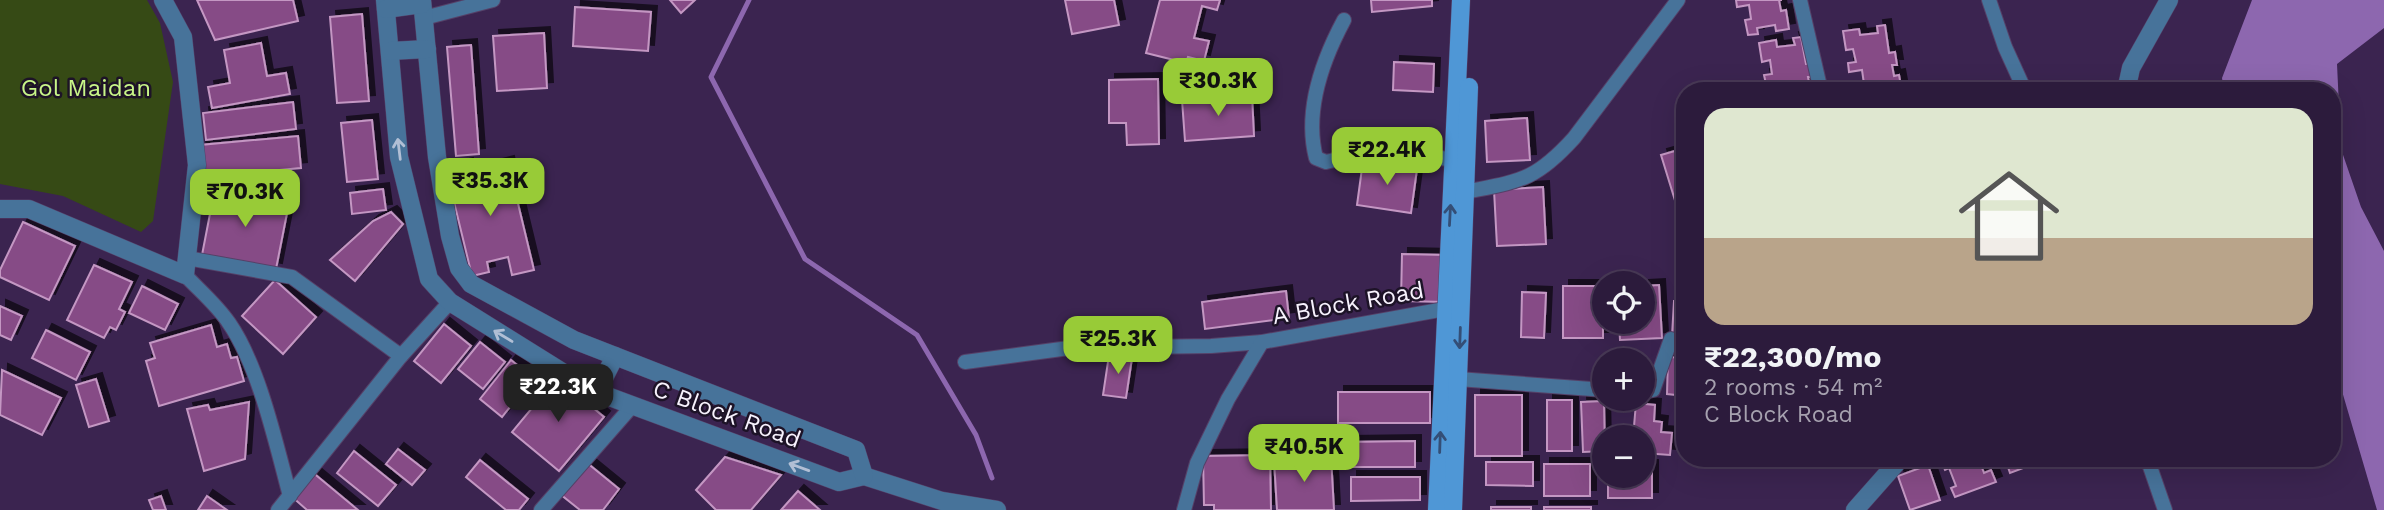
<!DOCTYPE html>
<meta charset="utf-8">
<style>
:root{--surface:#2c1b3c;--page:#342443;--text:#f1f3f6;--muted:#a6a1af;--line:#483956;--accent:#98cb37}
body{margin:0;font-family:"Work Sans",sans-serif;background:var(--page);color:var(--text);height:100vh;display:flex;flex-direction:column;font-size:26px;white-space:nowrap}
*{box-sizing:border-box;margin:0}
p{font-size:23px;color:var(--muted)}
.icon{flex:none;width:38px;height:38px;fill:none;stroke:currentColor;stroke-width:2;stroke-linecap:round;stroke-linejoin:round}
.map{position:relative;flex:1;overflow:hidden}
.panel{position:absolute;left:1676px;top:82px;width:665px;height:385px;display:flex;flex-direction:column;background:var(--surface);border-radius:28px;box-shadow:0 7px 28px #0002,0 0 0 2px var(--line)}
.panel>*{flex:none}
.buttons{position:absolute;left:1592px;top:271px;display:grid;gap:14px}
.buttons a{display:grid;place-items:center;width:63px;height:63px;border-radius:50%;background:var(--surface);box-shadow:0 7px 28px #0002,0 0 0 2px var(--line);font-size:35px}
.price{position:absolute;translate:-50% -60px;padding:0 16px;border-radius:14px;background:var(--accent);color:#111;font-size:23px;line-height:46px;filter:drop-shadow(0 2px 4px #0008)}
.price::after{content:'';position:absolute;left:50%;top:42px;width:21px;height:16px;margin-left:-10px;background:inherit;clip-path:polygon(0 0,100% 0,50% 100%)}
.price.active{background:#222;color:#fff}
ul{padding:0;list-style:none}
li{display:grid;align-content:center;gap:14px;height:371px;padding:0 28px}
li span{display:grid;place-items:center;height:217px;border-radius:21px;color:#555}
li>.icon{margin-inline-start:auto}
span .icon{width:126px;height:126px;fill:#fffc;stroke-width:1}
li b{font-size:30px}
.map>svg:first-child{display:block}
.green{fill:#364a15}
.water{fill:#8d67af}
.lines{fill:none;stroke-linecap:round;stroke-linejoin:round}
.stream{stroke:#8d67af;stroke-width:5}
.building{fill:#864b86;stroke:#c497c3;stroke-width:2;filter:url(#shadow)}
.minor-casing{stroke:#554168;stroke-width:16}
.tertiary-casing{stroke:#554168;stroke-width:19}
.secondary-casing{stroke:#554168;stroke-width:19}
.minor{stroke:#47739a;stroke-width:14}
.tertiary{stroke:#47739a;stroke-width:18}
.secondary{stroke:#4f97d6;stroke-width:18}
.oneway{stroke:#b1bfd5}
.oneway2{stroke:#344e76}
.labels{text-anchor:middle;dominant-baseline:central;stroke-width:5;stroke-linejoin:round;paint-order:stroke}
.park-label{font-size:24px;fill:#c8f588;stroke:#1d1327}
.street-label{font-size:24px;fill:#f7f2fd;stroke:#1d1327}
</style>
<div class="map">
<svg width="2384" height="510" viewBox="0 0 2384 510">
<defs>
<filter id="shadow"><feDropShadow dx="6" dy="-6" stdDeviation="0" flood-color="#0009"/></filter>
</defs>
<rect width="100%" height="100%" fill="#3b2450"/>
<path class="green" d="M0,0H147L160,23L173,82L153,221L141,232L63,196L0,184Z"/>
<path class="water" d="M2252,0H2384V28L2337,64L2341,149L2361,207L2384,251V510H2377L2339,381L2333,368V91H2224L2222,78Z"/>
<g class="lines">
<path class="stream" d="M749,0L711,77L805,259L917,335L976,435L992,478"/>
</g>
<g class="building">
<path d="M197,0H293L298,21L215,40Z"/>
<path d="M670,0H695L681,13Z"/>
<path d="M1065,0H1114L1119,25L1072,34Z"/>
<path d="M1160,0H1220L1217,10L1202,6L1194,38L1209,41L1204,61L1188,57L1186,63L1146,53Z"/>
<path d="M1371,0H1432V6L1372,12Z"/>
<path d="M1736,0H1782H1779L1781,11L1786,10L1789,29L1776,31L1775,25L1757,28L1758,34L1748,35L1745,20L1751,19L1749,5L1737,7Z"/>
<path d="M575,7L651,12L648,51L573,46Z"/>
<path d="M362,14L369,101L337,103L330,17Z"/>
<path d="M1885,25L1889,53L1895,52L1897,65H1892L1894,76L1899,75L1902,91H1859L1858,85L1864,84L1862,70L1849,72L1848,63L1856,62L1853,49L1846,50L1843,31L1859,29L1860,35L1878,33L1877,26Z"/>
<path d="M544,33L547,88L497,91L493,36Z"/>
<path d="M1801,37L1806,64H1812L1814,77H1808L1810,88L1815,87L1816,91H1779L1778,82L1766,84L1764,75L1772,74L1770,60L1762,62L1759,43L1776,40L1777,47L1795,45L1793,38Z"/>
<path d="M261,43L267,76L286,73L290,94L212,108L208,87L230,83L224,50Z"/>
<path d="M471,45L479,154L456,156L447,47Z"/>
<path d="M1394,62L1434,64L1433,92L1393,90Z"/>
<path d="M1158,79L1159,144L1127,145L1126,123H1109V80Z"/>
<path d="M1252,95L1254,136L1185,141L1182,100Z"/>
<path d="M293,102L296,129L206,140L203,113Z"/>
<path d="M1527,118L1530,160L1487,162L1485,121Z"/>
<path d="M372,120L378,179L347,182L341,123Z"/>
<path d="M298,136L301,168L203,177L200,145Z"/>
<path d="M1685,148V233L1661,155Z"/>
<path d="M1363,161L1417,169L1411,213L1357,205Z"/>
<path d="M508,162L534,270L512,275L508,257L487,262L489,272L472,276L446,169L467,164L469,172Z"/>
<path d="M1543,187L1546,244L1497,246L1494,190Z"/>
<path d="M215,188L289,203L276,269L202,255Z"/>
<path d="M383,189L386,210L352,214L350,193Z"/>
<path d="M391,212L403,224L355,281L330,260L373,221Z"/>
<path d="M23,222L75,246L49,300L0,277V270Z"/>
<path d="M1402,254L1446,255L1445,302L1401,301Z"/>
<path d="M94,265L132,282L119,309L125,312L116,330L110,327L104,338L67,320Z"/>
<path d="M275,280L316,317L283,354L242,316Z"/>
<path d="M1659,285L1662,338L1620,340L1619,322H1643V286Z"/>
<path d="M142,286L178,304L165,330L129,313Z"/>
<rect x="1563" y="286" width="40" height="52"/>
<path d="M1286,291L1289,318L1205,329L1202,302Z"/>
<path d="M1522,292L1546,293L1544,338L1521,337Z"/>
<path d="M1674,301L1685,302V337L1672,336Z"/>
<path d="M0,306L22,316L11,340L0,335Z"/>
<path d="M444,324L471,346L441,383L414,361Z"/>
<path d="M211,325L217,347L227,344L231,358L237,357L244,381L159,406L146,361L155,358L150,343Z"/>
<path d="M46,330L90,352L76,380L32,358Z"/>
<path d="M480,342L505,362L483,389L458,369Z"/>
<path d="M1109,355L1132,358L1126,398L1103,395Z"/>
<path d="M1668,357L1685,358V396L1667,394Z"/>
<path d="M511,360L533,378L502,417L480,399Z"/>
<path d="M2,370L61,398L42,435L0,415Z"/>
<path d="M557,378L604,417L559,471L512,432Z"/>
<path d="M96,379L109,421L89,427L76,385Z"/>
<rect x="1338" y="392" width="92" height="31"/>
<rect x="1475" y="395" width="47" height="61"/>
<rect x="1547" y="400" width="25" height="51"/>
<path d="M1604,401L1605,451L1583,452L1581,402Z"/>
<path d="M249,402L245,459L204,471L187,409L208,405L210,410Z"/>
<path d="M1636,403L1655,405L1654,421L1662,422L1661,432L1672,433L1670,455L1643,453V438H1633Z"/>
<path d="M1415,441V467H1344V442Z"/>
<path d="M398,449L425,470L412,485L386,464Z"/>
<path d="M354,451L396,485L378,506L337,473Z"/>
<path d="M1270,455L1271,510H1214V505H1204L1203,456Z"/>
<path d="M1331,456L1334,510H1277L1274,460Z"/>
<path d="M725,457L781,475L751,510H716L696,490Z"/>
<path d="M1940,458H1982L1979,460L1984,473L1991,470L1996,482L1955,497L1951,488L1956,486L1949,468L1945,470Z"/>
<path d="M2010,458H2050L2010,473L2007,464L2012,462Z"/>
<path d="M480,460L528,499L519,510H506L466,477Z"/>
<path d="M586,462L619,489L603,510H580L560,494Z"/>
<path d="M1486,462H1533V486L1486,485Z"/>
<rect x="1544" y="464" width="46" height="32"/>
<path d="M1928,465L1940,500L1910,510L1898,476Z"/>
<path d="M1643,466H1652V498H1608V476H1643Z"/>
<path d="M311,471L358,510H307L291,496Z"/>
<path d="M1351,477H1420V500L1351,501Z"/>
<path d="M798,491L820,510H781Z"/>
<path d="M161,496L166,510H153L149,500Z"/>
<path d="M207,496L227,510H198Z"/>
<rect x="1491" y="507" width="40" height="3"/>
<rect x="1544" y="507" width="47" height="3"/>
</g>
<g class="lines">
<defs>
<g id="minor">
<path d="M1800,0L1821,91"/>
<path d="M1989,0L2005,47L2025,91"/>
<path d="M424,18L493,0"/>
<path d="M1344,20C1322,61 1304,111 1316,158L1326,162L1367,152L1394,151L1461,161"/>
<path d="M1465,192C1520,181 1535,181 1574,138L1678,0"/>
<path d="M187,258L292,277L401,356"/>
<path d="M185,275C199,290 217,305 229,323C259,366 276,444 290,496"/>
<path d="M965,362L1069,348L1211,346L1262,342"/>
<path d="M1458,379L1605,390"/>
<path d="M1643,392L1653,390L1671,339"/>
<path d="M2147,458L2165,510"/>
<path d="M278,510L401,356L450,302"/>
<path d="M541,510L633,405"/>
<path d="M1184,510L1197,463L1228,399L1262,342L1456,307"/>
</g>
<g id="tertiary">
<path d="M385,0L399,157L429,279L450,302L591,390L839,482L864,476L942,501L997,510"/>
<path d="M422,0L437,157L450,236L459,268L471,284L574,340L856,450L864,476"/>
<path d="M386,9L422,4"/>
<path d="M390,51L427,49"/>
<path d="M2126,91L2131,68L2169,0"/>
<path d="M0,209H29L185,275L197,165L183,37L163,0"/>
<path d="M597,392L615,356"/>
<path d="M1855,510L1901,458"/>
</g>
<g id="secondary">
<path d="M1437,510L1461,0"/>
<path d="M1453,510L1469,87"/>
</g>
</defs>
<use href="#minor" class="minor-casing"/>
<use href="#tertiary" class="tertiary-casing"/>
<use href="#secondary" class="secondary-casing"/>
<use href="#minor" class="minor"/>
<use href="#tertiary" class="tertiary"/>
<use href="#secondary" class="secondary"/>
</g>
<defs><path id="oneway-shaft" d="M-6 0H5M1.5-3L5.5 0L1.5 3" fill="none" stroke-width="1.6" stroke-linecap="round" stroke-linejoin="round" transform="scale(1.75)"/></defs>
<g class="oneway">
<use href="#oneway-shaft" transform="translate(399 149) rotate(-97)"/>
<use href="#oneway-shaft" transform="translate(503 336) rotate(-149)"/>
<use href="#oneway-shaft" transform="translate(799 467) rotate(-160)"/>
</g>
<g class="oneway2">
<use href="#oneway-shaft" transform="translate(1450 215) rotate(-87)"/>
<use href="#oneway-shaft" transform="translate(1460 338) rotate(92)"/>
<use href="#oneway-shaft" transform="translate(1440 442) rotate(-88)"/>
</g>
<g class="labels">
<g class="park-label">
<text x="86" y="88">Gol Maidan</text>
</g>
<g class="street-label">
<text transform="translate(1348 303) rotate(-10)">A Block Road</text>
<text transform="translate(727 414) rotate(20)">C Block Road</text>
</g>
</g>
</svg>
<div class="buttons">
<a><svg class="icon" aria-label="locate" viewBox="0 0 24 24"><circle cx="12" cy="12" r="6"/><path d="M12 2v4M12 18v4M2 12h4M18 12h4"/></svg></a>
<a>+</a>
<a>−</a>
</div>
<b class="price" style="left:1218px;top:118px">₹30.3K</b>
<b class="price" style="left:1387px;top:187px">₹22.4K</b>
<b class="price" style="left:490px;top:218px">₹35.3K</b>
<b class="price" style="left:245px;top:229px">₹70.3K</b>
<b class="price" style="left:1118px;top:376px">₹25.3K</b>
<b class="price active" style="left:558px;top:424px">₹22.3K</b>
<b class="price" style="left:1304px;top:484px">₹40.5K</b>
<section class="panel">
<ul>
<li><span style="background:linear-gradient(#dfe7d0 60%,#b9a48a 0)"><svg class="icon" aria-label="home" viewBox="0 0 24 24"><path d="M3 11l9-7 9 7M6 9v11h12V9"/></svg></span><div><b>₹22,300/mo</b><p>2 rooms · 54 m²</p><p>C Block Road</p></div></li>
</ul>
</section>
</div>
